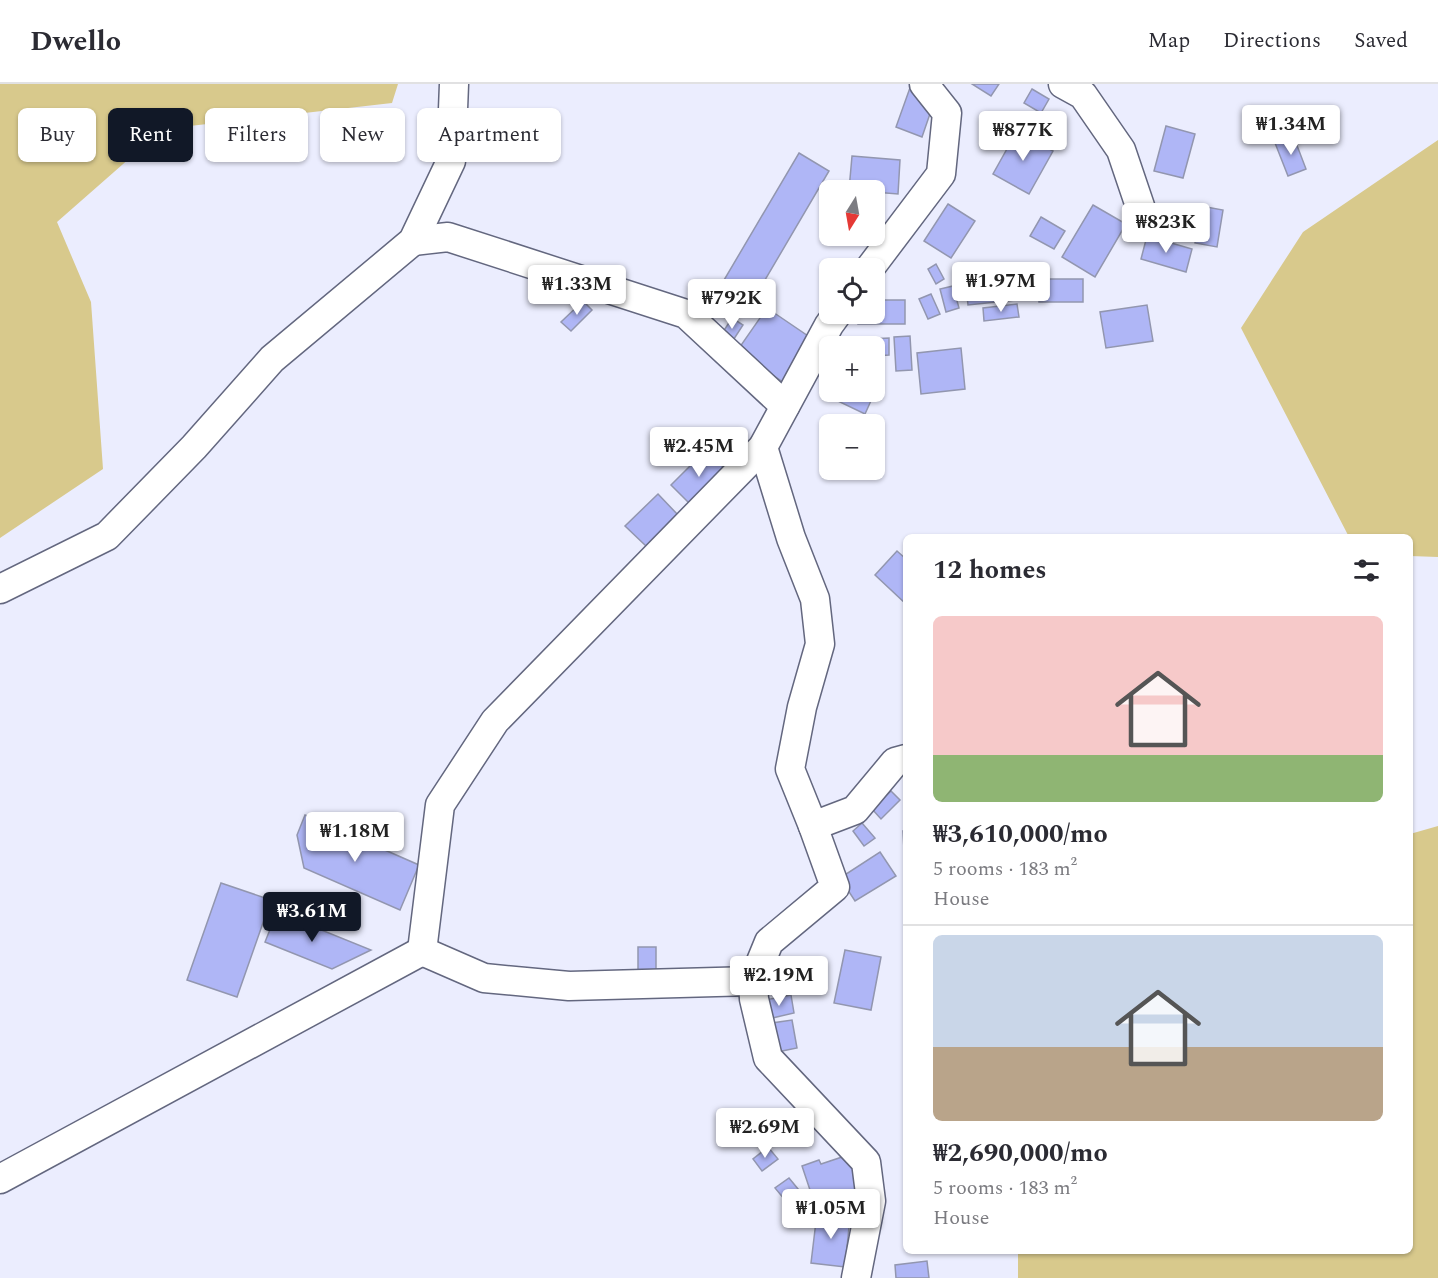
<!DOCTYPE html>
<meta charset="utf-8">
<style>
:root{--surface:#fff;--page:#f2f2f3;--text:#2b2b33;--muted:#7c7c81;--line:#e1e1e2;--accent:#111827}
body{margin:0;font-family:Spectral,serif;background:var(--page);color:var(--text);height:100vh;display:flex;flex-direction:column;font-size:22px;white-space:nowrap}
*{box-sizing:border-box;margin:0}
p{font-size:20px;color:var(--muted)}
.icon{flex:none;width:33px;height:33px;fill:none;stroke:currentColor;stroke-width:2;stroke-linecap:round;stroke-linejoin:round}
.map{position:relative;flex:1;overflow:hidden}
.details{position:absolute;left:903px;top:450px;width:510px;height:720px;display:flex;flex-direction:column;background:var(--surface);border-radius:9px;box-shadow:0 2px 4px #0004}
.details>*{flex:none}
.hud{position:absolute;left:18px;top:24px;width:570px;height:54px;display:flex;gap:12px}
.needle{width:39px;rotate:191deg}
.controls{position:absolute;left:819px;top:96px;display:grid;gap:12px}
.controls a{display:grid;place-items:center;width:66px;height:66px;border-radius:9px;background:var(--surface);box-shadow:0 2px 4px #0004;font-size:30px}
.price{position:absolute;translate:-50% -51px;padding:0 14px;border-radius:6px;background:#fff;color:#222;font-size:20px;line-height:39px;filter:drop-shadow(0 2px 3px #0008)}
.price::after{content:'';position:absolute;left:50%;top:36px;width:18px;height:14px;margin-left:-9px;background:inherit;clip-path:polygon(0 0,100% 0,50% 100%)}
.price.selected{background:var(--accent);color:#fff}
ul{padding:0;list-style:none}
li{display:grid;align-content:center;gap:12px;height:318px;padding:0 30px}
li+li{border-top:2px solid var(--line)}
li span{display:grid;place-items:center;height:186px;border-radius:9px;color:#555}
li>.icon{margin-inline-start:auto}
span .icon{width:108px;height:108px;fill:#fffc;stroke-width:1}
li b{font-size:26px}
h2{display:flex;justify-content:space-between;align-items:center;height:72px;padding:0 30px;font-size:26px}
.tag{padding:0 21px;border-radius:9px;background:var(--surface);box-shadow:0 2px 4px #0004;font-size:21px;line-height:54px}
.tag.selected{background:var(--accent);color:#fff}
header{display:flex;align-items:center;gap:36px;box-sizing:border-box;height:84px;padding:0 30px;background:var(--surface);border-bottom:2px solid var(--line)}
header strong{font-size:28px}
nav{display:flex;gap:33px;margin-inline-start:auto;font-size:21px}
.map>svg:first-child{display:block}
.green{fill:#d8c98c}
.building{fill:#afb6f6;stroke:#9296af;stroke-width:1.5}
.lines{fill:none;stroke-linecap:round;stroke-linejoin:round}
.street-casing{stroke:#63677f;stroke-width:31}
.street{stroke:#fff;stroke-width:28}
</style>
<header>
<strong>Dwello</strong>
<nav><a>Map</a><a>Directions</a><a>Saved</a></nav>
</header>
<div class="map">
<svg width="1438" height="1194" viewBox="0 0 1438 1194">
<rect width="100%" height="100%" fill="#ebedfe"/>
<g class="green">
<path d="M0,0H398L392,19L163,45L57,138L91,218L103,385L0,454Z"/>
<path d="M1438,56V473L1410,472V453H1349L1241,244L1303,148Z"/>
<path d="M1438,742V1194H1018V1167H1410V750Z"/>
</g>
<g class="building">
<path d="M972,0H999L991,12Z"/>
<path d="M911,1L932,24L922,53L896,43Z"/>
<path d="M1032,5L1049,15L1041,29L1024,19Z"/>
<path d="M1166,42L1195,50L1183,94L1154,87Z"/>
<path d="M1017,47L1053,67L1029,110L993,90Z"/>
<path d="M1293,51L1306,85L1288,92L1275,59Z"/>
<path d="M799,69L829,87L745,230L714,213Z"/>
<path d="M852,72L900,76L898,110L849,106Z"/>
<path d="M948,120L975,137L951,174L924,157Z"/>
<path d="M1093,121L1126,140L1095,193L1062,173Z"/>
<path d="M1201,122L1223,126L1217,163L1195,159Z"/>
<path d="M1041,133L1065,147L1054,165L1030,152Z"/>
<path d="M1147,152L1192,165L1186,188L1141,175Z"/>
<path d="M936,180L944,195L936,200L928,185Z"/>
<path d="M986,183V188L1011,186L1015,216L968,221L964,185Z"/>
<rect x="1039" y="195" width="44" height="23"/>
<path d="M953,202L959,224L946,228L940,205Z"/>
<path d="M931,210L940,230L928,235L919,215Z"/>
<path d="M874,216H905V240H858V230H874Z"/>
<path d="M583,217L592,226L571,247L561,238Z"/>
<path d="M1017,220L1019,233L984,237L983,224Z"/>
<path d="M1147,221L1153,257L1106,264L1100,228Z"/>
<path d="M767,224L811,254L786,300L737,267Z"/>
<path d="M732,234L743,241L732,258L721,251Z"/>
<path d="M910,252L912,286L896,287L894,253Z"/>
<path d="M889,254V271L874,272V262H869V255Z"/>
<path d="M961,264L965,305L921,310L917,269Z"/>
<path d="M830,291V308H874V297L879,299L865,330L821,309Z"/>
<path d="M706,366L727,387L692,422L671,401Z"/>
<path d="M658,410L678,431L646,462L625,442Z"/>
<path d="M897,467L906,475V520L875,491Z"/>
<path d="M891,707L900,716L881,735L872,725Z"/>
<path d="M305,731L419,781L400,826L304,784L297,751Z"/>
<path d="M862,739L875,754L864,762L853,747Z"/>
<path d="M903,747H906V785H905Z"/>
<path d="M880,768L896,792L855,817L840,794Z"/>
<path d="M221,799L271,816L237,913L187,896Z"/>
<path d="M277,828L371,866L332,885L265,858Z"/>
<rect x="638" y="863" width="18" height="24"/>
<path d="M845,866L881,873L871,926L834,919Z"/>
<path d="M791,911L794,929L768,935L765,916Z"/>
<path d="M792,936L797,964L777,968L772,939Z"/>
<path d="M768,1063L778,1075L762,1087L753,1075Z"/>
<path d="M848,1071L860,1106L815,1121L802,1082L819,1076L821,1080Z"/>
<path d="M789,1094L812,1122L799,1133L775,1104Z"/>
<path d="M817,1129L850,1133L845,1183L811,1179Z"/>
<path d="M927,1177L929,1194H896L895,1181Z"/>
</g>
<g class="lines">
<defs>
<g id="street">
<path d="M1063,0L1083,11L1121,66L1144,134"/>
<path d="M413,157L448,153L686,230L785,322"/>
<path d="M870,184L941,90L947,29L924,0"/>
<path d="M763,363L791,454L815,515L820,560L802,623L790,685L813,742"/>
<path d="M0,505L107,452L194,363L272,275L413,157L451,77L454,0"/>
<path d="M422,867L440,721L495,637L763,363L829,241L837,230"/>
<path d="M422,867L484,894L569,902L753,897"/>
<path d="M0,1095L422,867"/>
<path d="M856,1194L871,1117L866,1078L768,974L754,915L753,897L769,858L835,803L813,742L855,726L895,678L906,675"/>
</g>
</defs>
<use href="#street" class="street-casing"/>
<use href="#street" class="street"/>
</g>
</svg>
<div class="controls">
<a><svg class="needle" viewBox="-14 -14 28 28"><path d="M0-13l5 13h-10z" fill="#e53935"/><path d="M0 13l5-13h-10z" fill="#7c7c81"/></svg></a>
<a><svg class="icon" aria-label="locate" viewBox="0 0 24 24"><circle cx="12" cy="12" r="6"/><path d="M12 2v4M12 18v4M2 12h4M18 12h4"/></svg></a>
<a>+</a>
<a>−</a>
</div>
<b class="price" style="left:1291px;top:72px">₩1.34M</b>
<b class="price" style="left:1023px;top:78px">₩877K</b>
<b class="price" style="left:1166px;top:170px">₩823K</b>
<b class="price" style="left:1001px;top:229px">₩1.97M</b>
<b class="price" style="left:577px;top:232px">₩1.33M</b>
<b class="price" style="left:732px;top:246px">₩792K</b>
<b class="price" style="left:699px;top:394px">₩2.45M</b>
<b class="price" style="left:355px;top:779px">₩1.18M</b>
<b class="price selected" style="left:312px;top:859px">₩3.61M</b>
<b class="price" style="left:779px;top:923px">₩2.19M</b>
<b class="price" style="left:765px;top:1075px">₩2.69M</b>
<b class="price" style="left:831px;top:1156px">₩1.05M</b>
<div class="hud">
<a class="tag">Buy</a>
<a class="tag selected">Rent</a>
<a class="tag">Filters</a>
<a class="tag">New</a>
<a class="tag">Apartment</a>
</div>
<section class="details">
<h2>12 homes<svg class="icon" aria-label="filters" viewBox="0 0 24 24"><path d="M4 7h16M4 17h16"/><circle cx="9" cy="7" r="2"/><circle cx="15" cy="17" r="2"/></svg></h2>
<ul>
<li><span style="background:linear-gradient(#f6c9c9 75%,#8fb573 0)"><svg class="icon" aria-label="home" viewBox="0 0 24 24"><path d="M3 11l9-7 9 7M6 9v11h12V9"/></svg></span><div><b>₩3,610,000/mo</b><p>5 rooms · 183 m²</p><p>House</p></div></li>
<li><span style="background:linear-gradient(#c9d6e8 60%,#b9a48a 0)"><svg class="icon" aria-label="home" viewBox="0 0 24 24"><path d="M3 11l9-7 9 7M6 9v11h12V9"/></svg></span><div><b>₩2,690,000/mo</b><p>5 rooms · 183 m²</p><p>House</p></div></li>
</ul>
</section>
</div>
